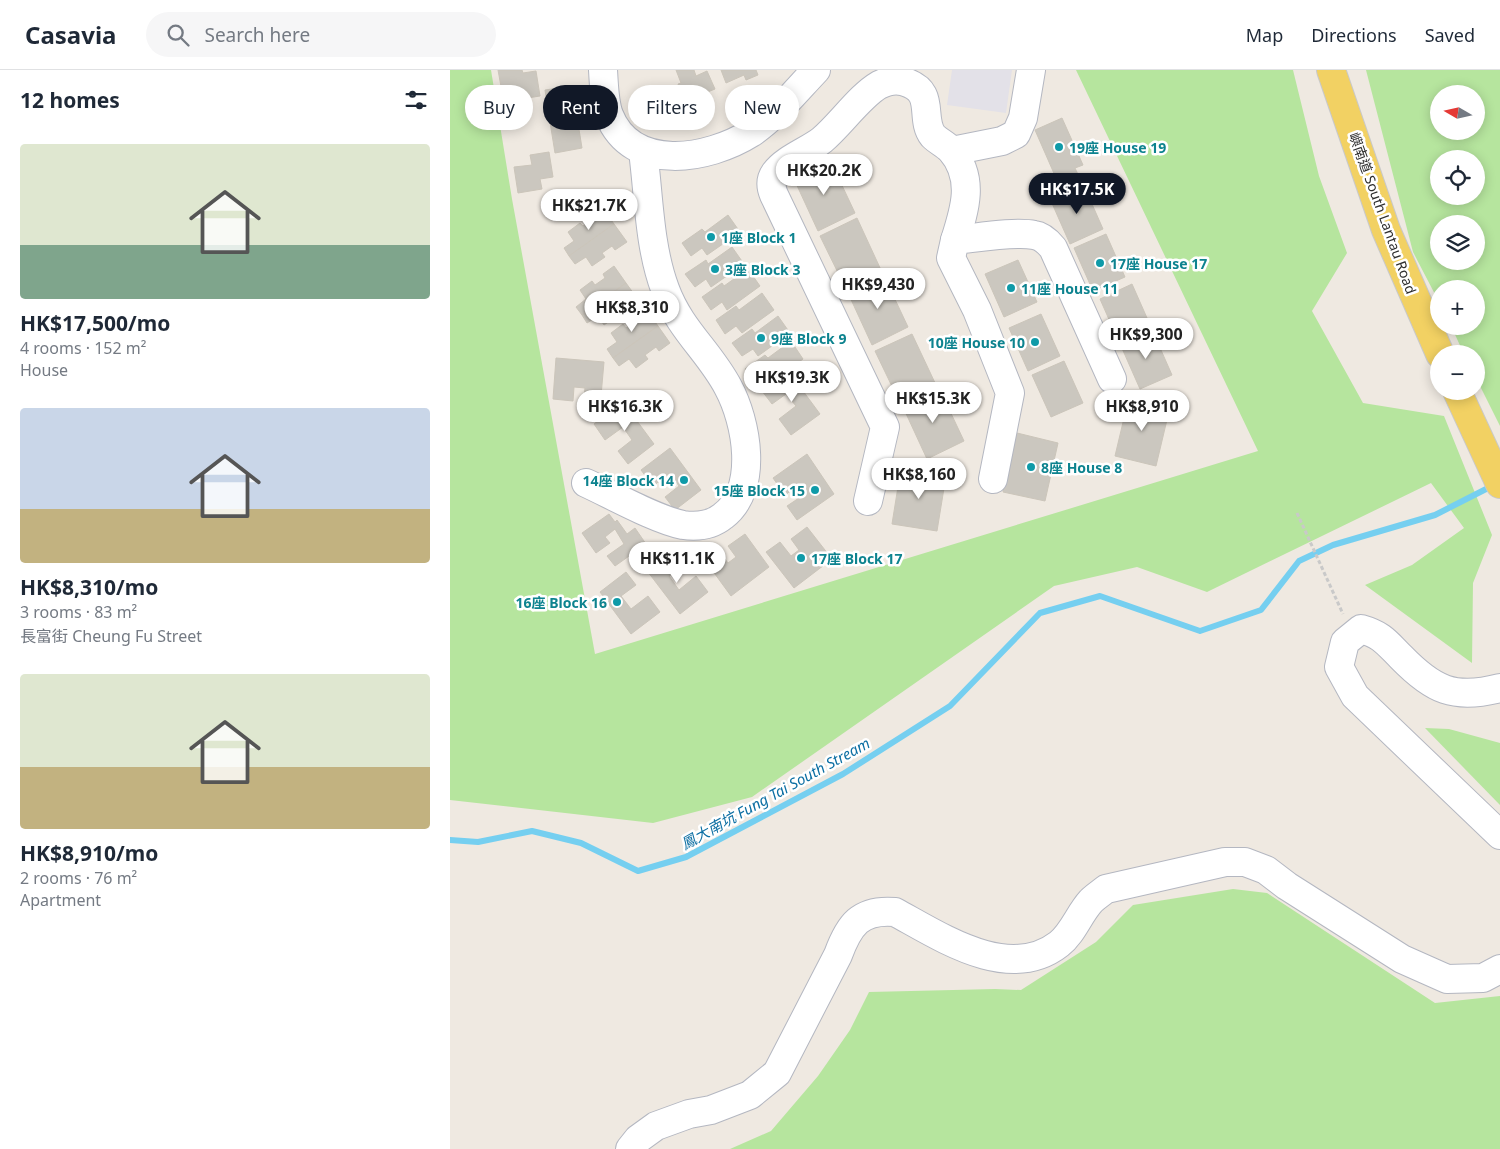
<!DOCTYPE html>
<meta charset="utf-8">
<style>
:root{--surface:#fff;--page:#f6f6f7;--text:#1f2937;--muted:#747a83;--line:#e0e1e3;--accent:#111827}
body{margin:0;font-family:"Noto Sans","Noto Sans TC",sans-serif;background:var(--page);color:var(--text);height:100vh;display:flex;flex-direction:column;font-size:19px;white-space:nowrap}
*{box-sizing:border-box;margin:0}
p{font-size:16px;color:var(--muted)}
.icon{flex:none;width:28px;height:28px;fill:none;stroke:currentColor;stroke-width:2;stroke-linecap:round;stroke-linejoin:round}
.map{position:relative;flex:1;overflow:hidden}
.sheet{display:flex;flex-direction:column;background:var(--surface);width:450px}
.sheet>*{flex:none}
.banner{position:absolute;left:15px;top:15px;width:475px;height:45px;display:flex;gap:10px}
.needle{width:32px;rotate:279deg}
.controls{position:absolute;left:980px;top:15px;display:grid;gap:10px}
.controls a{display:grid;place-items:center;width:55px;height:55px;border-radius:50%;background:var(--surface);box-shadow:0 2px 12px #0003;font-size:25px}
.price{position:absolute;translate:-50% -42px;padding:0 11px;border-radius:18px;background:#fff;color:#222;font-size:16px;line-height:32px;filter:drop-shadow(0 1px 2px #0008)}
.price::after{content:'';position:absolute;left:50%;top:30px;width:15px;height:11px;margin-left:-8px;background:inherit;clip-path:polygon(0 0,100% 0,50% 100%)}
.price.selected{background:var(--accent);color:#fff}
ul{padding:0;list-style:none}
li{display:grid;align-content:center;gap:10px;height:265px;padding:0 20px}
li span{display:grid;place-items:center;height:155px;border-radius:5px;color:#555}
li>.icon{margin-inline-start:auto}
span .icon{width:90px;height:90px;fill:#fffc;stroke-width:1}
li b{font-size:21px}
h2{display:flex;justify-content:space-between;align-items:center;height:60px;padding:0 20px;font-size:21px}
.chip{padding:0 18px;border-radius:22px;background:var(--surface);box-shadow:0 2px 12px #0003;font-size:18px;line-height:45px}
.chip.selected{background:var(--accent);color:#fff}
header{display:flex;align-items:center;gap:30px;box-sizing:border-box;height:70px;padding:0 25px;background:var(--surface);border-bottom:1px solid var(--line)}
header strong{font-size:24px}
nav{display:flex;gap:28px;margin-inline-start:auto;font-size:18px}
.search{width:350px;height:45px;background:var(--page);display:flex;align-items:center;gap:12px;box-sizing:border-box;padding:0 18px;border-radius:28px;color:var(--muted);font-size:19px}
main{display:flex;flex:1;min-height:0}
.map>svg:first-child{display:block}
.industrial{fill:#e3e1e8}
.green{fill:#b6e59e;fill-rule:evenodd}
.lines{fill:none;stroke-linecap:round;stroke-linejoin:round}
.stream{stroke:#75cff0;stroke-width:6}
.building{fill:#cbc7bf;stroke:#cbc5ba}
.minor-casing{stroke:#b4b7c1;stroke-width:30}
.major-casing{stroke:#c9c9c9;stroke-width:30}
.path{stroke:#c9c9c9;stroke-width:3;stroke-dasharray:4 2.5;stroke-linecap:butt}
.minor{stroke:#fff;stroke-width:28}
.major{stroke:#f2d163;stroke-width:28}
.culture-dot{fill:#0f9aa8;stroke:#fff;stroke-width:2}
.labels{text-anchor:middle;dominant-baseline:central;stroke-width:5;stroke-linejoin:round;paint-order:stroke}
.culture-label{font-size:14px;font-weight:bold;fill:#0d838f;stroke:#fff;text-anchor:start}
.street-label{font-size:14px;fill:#2e2e2e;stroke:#fff}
.water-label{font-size:15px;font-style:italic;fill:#0d6fa3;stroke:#fff}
</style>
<header>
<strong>Casavia</strong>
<div class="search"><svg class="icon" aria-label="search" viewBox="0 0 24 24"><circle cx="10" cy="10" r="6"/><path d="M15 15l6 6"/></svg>Search here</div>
<nav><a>Map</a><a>Directions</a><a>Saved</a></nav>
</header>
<main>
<section class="sheet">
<h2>12 homes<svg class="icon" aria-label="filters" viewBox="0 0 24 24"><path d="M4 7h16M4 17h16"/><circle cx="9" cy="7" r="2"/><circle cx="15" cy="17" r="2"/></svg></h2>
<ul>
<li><span style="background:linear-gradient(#dfe7d0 65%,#7fa58c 0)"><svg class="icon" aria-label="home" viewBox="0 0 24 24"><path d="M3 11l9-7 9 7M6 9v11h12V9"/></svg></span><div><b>HK$17,500/mo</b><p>4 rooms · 152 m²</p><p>House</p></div></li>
<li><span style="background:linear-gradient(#c9d6e8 65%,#c2b280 0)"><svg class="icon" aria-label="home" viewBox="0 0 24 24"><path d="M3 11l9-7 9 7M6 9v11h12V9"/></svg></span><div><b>HK$8,310/mo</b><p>3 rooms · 83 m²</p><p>長富街 Cheung Fu Street</p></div></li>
<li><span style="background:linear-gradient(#dfe7d0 60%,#c2b280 0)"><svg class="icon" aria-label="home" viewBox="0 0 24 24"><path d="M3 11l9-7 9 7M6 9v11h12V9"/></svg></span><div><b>HK$8,910/mo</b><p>2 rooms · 76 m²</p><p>Apartment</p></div></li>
</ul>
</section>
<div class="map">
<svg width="1050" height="1079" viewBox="0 0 1050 1079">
<rect width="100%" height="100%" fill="#efe9e1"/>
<path class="industrial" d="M502,0H562L556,43L497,35Z"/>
<g class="green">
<path d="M0,0H41L62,129L145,584L808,381L626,0H843L869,106L897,183L862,241L913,333L994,346L1042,465L1023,513L1022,593L915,515L962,495L1014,458L981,413L757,522L687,497L604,516L302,727L203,753L0,730Z"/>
<path d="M916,0H1050V356L1026,308V284H1014L1001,256H1026V219H989V232L963,182ZM989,24H1026V61H989ZM989,89H1026V126H989ZM989,154H1026V191H989Z"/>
<path d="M975,658L999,659L1050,673V735Z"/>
<path d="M783,819L817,823L985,933L1050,926V1079H280L321,1061L368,1006L400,960L419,922L545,919L571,920L646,872L683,835Z"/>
</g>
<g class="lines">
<path class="stream" d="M0,770L28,772L82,761L131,773L188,801L236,787L393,704L500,636L590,543L650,526L750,561L811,540L849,491L883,475L985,445L1044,415"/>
</g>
<g class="building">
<path d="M48,0H72L73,3L86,1L90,26L71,29L69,20L52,22Z"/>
<path d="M226,0H244L246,6L257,1L265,19L248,26L249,31L237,36L228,14L231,13Z"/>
<path d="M271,0H306L308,5L296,10L294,5L276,13Z"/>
<path d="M122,16L127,47L100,52L95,20Z"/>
<path d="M127,47L132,78L105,83L100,52Z"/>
<path d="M612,48L633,95L625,98L631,111L599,125L593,114L606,108L585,60Z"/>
<path d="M99,82L103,107L90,109L92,119L68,123L64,97L82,95L80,85Z"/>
<path d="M381,92L405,143L368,161L344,109Z"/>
<path d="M634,116L653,159L620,174L601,131Z"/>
<path d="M152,137L164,154L119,186L114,178L124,171L118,162L130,153L133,156L143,149L141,145Z"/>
<path d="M278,145L290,162L257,185L252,178L241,186L232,173L252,159L255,162Z"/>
<path d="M407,148L431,200L395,217L370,166Z"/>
<path d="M164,154L177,172L165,180L162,176L152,183L155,187L142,196L136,187L125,194L119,186Z"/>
<path d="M656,164L675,207L643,221L624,178Z"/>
<path d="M282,177L294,194L261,217L256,209L245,217L235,204L256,190L258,194Z"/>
<path d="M568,190L587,232L554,247L535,204Z"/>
<path d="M164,196L176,213L132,245L126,237L136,229L130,220L142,211L145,215L155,208L153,204Z"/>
<path d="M298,199L310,216L277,240L272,232L261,240L252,227L272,213L274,216Z"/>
<path d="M434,206L458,257L422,275L398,223Z"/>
<path d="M176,213L189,231L177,238L174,235L164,242L167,246L154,255L148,246L137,253L132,245Z"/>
<path d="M682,214L701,257L669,272L650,229Z"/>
<path d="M312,223L324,240L292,263L286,256L275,264L266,250L286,236L289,240Z"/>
<path d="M195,238L208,256L163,288L157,279L167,272L161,263L173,254L176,258L187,251L184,246Z"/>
<path d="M591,244L610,286L578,301L559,258Z"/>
<path d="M328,246L340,263L308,286L303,279L292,286L282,273L302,259L305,263Z"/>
<path d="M208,256L220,273L209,281L206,277L195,285L198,289L186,298L179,289L169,296L163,288Z"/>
<path d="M703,262L722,305L690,319L671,276Z"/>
<path d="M462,264L486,315L450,333L425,281Z"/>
<path d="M341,271L353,289L321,312L316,304L305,312L295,299L315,285L318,288Z"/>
<path d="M106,288L154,292L150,337L133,336L135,318L124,317L123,331L103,329Z"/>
<path d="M614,291L633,333L601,347L582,305Z"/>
<path d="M339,302L370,344L341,365L329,349L346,336L336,324L322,334L312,321Z"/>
<path d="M490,320L514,371L477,389L453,337Z"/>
<path d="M679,327L720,337L706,396L665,386Z"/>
<path d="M173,332L204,374L178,394L168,381L182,370L173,357L155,370L144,354Z"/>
<path d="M567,363L608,373L595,431L553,422Z"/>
<path d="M220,378L251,420L225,440L215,427L229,416L220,403L203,416L191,400Z"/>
<path d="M357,384L384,424L347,450L337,436L352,426L346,417L335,425L323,408Z"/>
<path d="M451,398L496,406L487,461L442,454Z"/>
<path d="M159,444L165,452L167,450L177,464L185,458L196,474L165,496L157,486L174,474L165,459L155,467L160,473L146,483L132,463Z"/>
<path d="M357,457L382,489L344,518L316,482L330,472L341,486L349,480L341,469Z"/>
<path d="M295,464L319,497L281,526L254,489L267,479L278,493L286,487L278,476Z"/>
<path d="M224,482L234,496L219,506L229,520L246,506L258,522L230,544L198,502Z"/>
<path d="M176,502L186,515L171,526L181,539L198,526L210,542L181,564L150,522Z"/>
</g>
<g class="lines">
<defs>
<g id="minor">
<path d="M153,0C154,14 154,32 159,45C182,103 258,90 301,63C325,47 346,21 366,0"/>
<path d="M502,81L552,71L566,64L573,48L581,0"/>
<path d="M543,409L560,323L527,240L501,188L505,170C526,168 565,161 584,165C592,166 598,172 603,178L662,309"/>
<path d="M136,413C162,425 207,450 233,455C247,457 262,455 273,446C309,419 297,352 278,317C259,281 230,260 215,219C199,176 199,127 193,81"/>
<path d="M418,431L435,357L324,125C321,118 320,110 325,103C335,89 358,81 372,70C390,55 410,26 429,15C437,11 447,9 455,12C487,22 469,48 483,66C488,71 495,74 501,80C525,108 515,139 505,170"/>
<path d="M1050,618C1004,630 983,620 951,587C936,572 932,565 911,559L895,572L889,597L905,626L1050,765"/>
<path d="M180,1079L188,1069L206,1056L239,1044L261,1040L300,1025L327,1003L388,885C399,855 410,839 445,842C491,867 559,913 609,874C623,863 629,844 641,831C645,827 651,823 656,819L775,792H795L816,800L837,816L952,889L997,909L1033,908L1050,899"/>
</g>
<g id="major">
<path d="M881,0L936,160L990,284"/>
<path d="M1007,321L1050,414"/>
</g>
</defs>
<use href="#minor" class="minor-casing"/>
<use href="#major" class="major-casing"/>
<path class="path" d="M847,443L893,544"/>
<use href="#minor" class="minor"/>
<use href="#major" class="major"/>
</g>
<g class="culture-dot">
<circle cx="609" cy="77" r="5"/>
<circle cx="261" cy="167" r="5"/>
<circle cx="650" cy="193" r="5"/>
<circle cx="265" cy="199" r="5"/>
<circle cx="561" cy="218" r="5"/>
<circle cx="311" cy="268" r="5"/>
<circle cx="585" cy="272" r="5"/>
<circle cx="581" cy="397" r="5"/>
<circle cx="234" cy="410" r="5"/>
<circle cx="365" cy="420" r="5"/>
<circle cx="351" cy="488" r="5"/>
<circle cx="167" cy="532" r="5"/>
</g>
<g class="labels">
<g class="culture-label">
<text x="619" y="77">19座 House 19</text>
<text x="271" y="167">1座 Block 1</text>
<text x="660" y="193">17座 House 17</text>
<text x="275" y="199">3座 Block 3</text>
<text x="571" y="218">11座 House 11</text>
<text x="321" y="268">9座 Block 9</text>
<text x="575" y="272" text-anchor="end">10座 House 10</text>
<text x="591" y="397">8座 House 8</text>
<text x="224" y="410" text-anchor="end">14座 Block 14</text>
<text x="355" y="420" text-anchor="end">15座 Block 15</text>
<text x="361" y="488">17座 Block 17</text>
<text x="157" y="532" text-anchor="end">16座 Block 16</text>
</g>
<g class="street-label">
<text transform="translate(933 143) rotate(70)">嶼南道 South Lantau Road</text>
</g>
<g class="water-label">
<text transform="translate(325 723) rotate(-29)">鳳大南坑 Fung Tai South Stream</text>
</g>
</g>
</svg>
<div class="controls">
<a><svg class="needle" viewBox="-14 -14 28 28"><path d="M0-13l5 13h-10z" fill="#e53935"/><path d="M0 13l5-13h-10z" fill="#747a83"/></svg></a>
<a><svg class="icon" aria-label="locate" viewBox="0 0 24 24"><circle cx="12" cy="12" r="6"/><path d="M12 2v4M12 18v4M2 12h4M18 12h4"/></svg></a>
<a><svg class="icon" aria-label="layers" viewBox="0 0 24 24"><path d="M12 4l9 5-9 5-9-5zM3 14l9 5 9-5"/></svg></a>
<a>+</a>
<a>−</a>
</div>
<b class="price" style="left:374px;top:126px">HK$20.2K</b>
<b class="price selected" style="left:627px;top:145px">HK$17.5K</b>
<b class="price" style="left:139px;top:161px">HK$21.7K</b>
<b class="price" style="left:428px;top:240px">HK$9,430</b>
<b class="price" style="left:182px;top:263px">HK$8,310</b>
<b class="price" style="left:696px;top:290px">HK$9,300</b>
<b class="price" style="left:342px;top:333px">HK$19.3K</b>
<b class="price" style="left:483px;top:354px">HK$15.3K</b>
<b class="price" style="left:175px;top:362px">HK$16.3K</b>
<b class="price" style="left:692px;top:362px">HK$8,910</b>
<b class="price" style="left:469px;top:430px">HK$8,160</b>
<b class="price" style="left:227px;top:514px">HK$11.1K</b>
<div class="banner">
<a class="chip">Buy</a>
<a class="chip selected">Rent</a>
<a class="chip">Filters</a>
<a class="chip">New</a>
</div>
</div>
</main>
